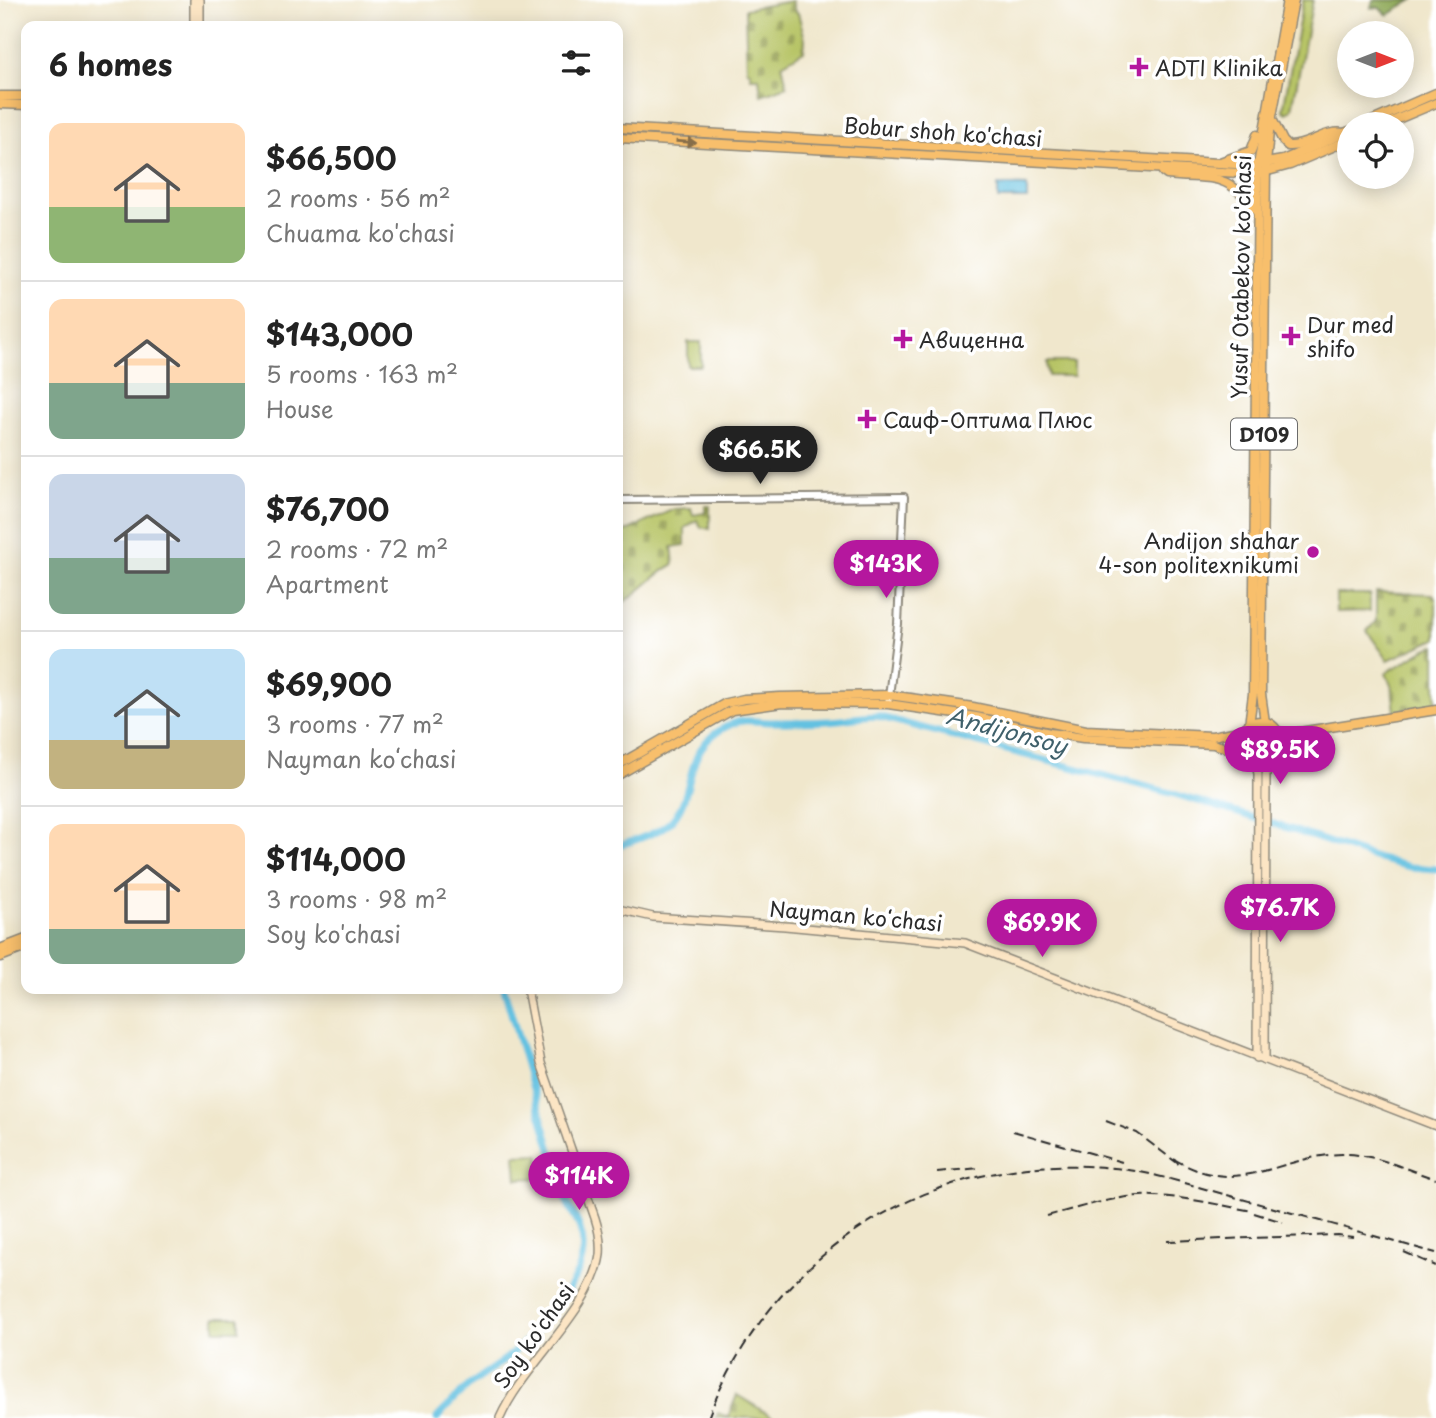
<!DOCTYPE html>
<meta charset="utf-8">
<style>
:root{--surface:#fff;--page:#f6f6f6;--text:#222;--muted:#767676;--line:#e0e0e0;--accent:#b5179e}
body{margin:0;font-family:"Playpen Sans",sans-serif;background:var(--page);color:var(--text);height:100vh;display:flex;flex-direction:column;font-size:26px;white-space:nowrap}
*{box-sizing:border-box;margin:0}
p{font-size:23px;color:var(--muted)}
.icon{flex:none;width:38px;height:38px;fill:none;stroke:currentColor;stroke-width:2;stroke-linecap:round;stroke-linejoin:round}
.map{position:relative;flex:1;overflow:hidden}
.side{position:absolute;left:21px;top:21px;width:602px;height:973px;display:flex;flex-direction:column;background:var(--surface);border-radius:14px;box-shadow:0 4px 18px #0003}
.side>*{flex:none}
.needle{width:46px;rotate:90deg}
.fabs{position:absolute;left:1337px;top:21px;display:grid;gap:14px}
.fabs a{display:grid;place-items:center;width:77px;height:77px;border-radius:50%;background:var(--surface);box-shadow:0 4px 18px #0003;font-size:35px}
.price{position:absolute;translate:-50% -60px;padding:0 16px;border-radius:24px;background:var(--accent);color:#fff;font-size:23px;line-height:46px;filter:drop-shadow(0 2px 4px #0008)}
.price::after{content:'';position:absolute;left:50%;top:42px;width:21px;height:16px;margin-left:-10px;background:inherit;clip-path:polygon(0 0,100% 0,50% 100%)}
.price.on{background:#222;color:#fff}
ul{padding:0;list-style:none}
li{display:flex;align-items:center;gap:21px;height:175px;padding:0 28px}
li+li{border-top:2px solid var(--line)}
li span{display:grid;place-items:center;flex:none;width:196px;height:140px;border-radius:14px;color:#555}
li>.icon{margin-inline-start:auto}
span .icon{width:84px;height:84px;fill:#fffc;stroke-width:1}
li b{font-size:30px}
h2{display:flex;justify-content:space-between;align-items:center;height:84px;padding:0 28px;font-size:30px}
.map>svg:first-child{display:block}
.grass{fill:#b7c466;stroke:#717848;stroke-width:2}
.forest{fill:url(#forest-crowns);stroke:#5e6a43;stroke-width:2}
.cemetery{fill:url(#cemetery-stones);stroke:#717848;stroke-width:2}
.water{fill:url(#water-waves);stroke:#477686;stroke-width:2}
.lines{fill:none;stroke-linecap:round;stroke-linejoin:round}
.river{stroke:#63c1e1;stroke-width:7}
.tertiary-casing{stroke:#8e897c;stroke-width:10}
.secondary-casing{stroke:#8e897c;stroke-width:10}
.primary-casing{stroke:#8e897c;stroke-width:11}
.tertiary{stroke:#fff;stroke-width:6}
.secondary{stroke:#fce5c4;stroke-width:7}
.primary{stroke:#f8bf6c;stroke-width:8}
.rail{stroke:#2b2b2b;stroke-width:2;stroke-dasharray:10 5;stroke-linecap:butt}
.oneway{fill:#876e48}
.poi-dot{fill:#b5179e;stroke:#fff;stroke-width:2.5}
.labels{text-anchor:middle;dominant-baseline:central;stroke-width:7;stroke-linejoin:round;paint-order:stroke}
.shield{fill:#fff;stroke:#6b6b6b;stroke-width:2}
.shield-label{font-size:19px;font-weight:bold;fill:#2b2b2b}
.poi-label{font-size:21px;fill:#2b2b2b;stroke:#fff;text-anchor:start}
.street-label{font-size:21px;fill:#2b2b2b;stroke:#fff}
.water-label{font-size:23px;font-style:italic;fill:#3f606b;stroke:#fff}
</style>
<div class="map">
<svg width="1436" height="1418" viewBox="0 0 1436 1418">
<defs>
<pattern id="forest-crowns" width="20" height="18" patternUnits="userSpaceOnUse" patternTransform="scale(1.75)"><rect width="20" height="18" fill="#91aa5b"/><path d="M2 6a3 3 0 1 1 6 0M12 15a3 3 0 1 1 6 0" fill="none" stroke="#778b4b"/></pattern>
<pattern id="cemetery-stones" width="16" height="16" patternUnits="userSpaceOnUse" patternTransform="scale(1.75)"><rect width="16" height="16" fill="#b7c466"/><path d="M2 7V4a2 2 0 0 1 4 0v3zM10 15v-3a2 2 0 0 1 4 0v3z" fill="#959f54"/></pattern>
<pattern id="water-waves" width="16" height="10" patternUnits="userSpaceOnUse" patternTransform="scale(1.75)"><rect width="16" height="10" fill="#63c1e1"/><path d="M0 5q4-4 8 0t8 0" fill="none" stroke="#529db7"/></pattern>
</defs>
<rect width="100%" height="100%" fill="#fff"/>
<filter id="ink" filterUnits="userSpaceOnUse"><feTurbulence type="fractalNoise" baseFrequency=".0143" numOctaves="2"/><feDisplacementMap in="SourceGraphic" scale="14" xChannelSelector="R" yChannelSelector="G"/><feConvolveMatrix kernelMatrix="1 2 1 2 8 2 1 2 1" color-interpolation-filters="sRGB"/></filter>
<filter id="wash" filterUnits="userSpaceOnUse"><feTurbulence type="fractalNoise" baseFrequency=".00686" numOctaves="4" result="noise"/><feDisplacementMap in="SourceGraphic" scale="28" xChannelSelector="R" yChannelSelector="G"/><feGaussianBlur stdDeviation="1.57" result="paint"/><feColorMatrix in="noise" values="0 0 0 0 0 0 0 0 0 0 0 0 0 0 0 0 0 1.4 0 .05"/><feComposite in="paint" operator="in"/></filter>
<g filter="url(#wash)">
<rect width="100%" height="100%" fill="#f0e7cc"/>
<g class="grass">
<path d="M1303,0H1313L1292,109L1287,113L1283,110Z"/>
<rect x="688" y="342" width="13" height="24"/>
<path d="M1047,362H1074V376H1048Z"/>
<path d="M1336,594H1370V611L1336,612Z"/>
<circle cx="1262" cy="741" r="16"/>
<path d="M539,1154L541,1178L517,1179L515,1155Z"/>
<rect x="215" y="1317" width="24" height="13"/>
</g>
<path class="forest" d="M1373,0H1413L1388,15L1379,8H1371Z"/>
<g class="cemetery">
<path d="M792,1L795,12L798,13L805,39L804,51L782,64L787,86L761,95L759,77H751L750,71L747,70L745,9Z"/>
<path d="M705,506H710V529L701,527L697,520L685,528V545L672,547L674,564C653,575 641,592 621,604L618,593V535L674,509L691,508L693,515L705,513Z"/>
<path d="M1376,592L1433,594L1436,599V639L1388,660L1367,631L1376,621Z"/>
<path d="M1436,646V704L1395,711L1392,688L1386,673L1426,649Z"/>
<path d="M737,1395L775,1418H716L718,1413L728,1417Z"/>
</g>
<path class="water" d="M998,185L1027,186V199H998Z"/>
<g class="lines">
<g class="river">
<path d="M618,846C635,840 658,834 671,821C699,791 679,746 732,724C744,718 756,722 769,722C789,722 809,722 829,721C845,720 861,716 877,716L1174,794L1281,826L1379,859L1410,867L1436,869"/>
<path d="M437,1418C449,1405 461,1391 476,1380C489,1370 503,1362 515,1351C539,1331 583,1281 583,1249C584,1228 573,1215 565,1198L504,989"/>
</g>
</g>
</g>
<g filter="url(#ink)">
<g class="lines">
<defs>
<path id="tertiary" d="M618,500L904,497L898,624L888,704"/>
<g id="secondary">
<path d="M194,0V26"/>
<path d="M200,0V26"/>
<path d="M1249,757L1257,769L1258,774L1257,1058"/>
<path d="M618,909L653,917L785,926L965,943L1436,1126"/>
<path d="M1265,1060L1266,775L1269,759"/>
<path d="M500,1418C523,1365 592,1310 600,1255C601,1242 599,1230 595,1218L541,1063L527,989"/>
</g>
<g id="primary">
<path d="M0,96H26"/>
<path d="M0,104L26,105"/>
<path d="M1272,119L1283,141L1288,146C1309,147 1324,129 1345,133"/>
<path d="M1365,124L1436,93"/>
<path d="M1386,124L1436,103"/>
<path d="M618,128L1253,165L1283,160L1349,131"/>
<path d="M618,138L1257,174L1290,165L1349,140"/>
<path d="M1220,162L1251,151L1257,135"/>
<path d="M1163,172L1167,175C1214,180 1225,170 1257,212"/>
<circle cx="1260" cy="741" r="20"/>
<path d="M1265,722L1261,694L1266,164L1269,132L1294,0"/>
<path d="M1249,725L1253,694L1258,165L1287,0"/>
<path d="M1278,732L1293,733L1436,710"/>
<path d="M1280,745L1302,737"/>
<path d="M618,765L726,703L744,699L780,697L889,695L973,707L1086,730L1212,736L1244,730"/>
<path d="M618,775L732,710L782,703L888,704L976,717L1050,733L1083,738L1213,744L1244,753"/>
<path d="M0,949L26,939"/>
<path d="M0,957L26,947"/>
</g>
</defs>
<use href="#tertiary" class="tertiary-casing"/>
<use href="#secondary" class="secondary-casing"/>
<use href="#primary" class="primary-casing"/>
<use href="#tertiary" class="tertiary"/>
<use href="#secondary" class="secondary"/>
<use href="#primary" class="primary"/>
<g class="rail">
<path d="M1106,1121L1137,1133L1180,1165"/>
<path d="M1013,1131L1122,1162"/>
<path d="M1174,1159C1240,1199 1277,1156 1342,1154C1373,1153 1407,1170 1436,1179"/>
<path d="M937,1172L980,1168"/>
<path d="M1254,1213L1283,1222"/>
<path d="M1047,1216C1073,1209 1100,1201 1127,1197C1168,1192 1212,1204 1253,1211"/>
<path d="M1167,1241L1337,1235L1353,1237"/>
<path d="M1404,1252L1436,1266"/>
<path d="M708,1418C772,1250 935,1149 1114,1168C1152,1172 1190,1185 1227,1195C1297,1214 1366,1234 1436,1253"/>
</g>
</g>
<defs><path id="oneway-solid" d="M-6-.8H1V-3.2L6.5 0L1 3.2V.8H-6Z" transform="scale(1.75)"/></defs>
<use class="oneway" href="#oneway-solid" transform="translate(686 142) rotate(4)"/>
</g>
<g class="poi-dot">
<path d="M1135.5 56.5h7v7h7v7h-7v7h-7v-7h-7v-7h7z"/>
<path d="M1287.5 325.5h7v7h7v7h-7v7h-7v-7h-7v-7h7z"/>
<path d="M899.5 328.5h7v7h7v7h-7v7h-7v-7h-7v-7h7z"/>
<path d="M863.5 408.5h7v7h7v7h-7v7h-7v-7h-7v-7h7z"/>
<circle cx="1313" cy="552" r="7"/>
</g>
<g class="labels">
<rect class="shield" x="1231" y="418.5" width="66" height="31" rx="5"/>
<g class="shield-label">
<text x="1264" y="434">D109</text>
</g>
<g class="poi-label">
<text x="1155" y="67">ADTI Klinika</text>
<text x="1307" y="324">Dur med<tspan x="1307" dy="24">shifo</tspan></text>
<text x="919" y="339">Авиценна</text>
<text x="883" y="419">Саиф-Оптима Плюс</text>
<text x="1299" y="540" text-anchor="end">Andijon shahar<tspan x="1299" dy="24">4-son politexnikumi</tspan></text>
</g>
<g class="street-label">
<text transform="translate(943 131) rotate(4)">Bobur shoh ko'chasi</text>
<text transform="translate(1240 277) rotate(-89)">Yusuf Otabekov ko'chasi</text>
<text transform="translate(856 915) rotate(5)">Nayman koʻchasi</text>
<text transform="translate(533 1335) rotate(-55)">Soy ko'chasi</text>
</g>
<g class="water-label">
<text transform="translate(1007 730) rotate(15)">Andijonsoy</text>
</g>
</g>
</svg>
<div class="fabs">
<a><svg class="needle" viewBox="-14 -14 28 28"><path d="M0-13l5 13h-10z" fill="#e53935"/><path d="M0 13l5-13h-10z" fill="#767676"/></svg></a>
<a><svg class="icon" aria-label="locate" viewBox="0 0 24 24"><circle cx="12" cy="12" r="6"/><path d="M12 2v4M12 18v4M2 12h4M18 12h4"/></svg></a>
</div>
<b class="price on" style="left:760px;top:486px">$66.5K</b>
<b class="price" style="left:886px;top:600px">$143K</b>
<b class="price" style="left:1280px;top:786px">$89.5K</b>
<b class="price" style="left:1280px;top:944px">$76.7K</b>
<b class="price" style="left:1042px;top:959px">$69.9K</b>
<b class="price" style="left:579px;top:1212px">$114K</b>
<section class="side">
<h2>6 homes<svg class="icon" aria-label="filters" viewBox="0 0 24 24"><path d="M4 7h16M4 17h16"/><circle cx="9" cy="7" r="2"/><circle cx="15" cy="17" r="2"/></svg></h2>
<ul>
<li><span style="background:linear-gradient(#ffd9b3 60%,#8fb573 0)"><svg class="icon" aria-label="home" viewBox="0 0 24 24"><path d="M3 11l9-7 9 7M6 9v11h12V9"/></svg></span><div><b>$66,500</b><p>2 rooms · 56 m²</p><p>Chuama ko'chasi</p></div></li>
<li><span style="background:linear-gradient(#ffd9b3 60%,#7fa58c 0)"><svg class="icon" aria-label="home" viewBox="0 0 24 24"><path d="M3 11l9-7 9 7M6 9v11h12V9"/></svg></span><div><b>$143,000</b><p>5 rooms · 163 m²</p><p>House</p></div></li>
<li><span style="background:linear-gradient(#c9d6e8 60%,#7fa58c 0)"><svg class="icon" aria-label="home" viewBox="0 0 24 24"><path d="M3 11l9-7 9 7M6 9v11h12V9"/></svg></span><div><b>$76,700</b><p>2 rooms · 72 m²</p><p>Apartment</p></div></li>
<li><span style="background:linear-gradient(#bfe0f5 65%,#c2b280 0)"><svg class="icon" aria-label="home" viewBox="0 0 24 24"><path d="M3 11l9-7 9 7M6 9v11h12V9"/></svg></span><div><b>$69,900</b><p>3 rooms · 77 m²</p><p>Nayman koʻchasi</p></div></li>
<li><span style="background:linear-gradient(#ffd9b3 75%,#7fa58c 0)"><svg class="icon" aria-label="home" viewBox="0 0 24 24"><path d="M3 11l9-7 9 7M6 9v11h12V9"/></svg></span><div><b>$114,000</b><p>3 rooms · 98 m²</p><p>Soy ko'chasi</p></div></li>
</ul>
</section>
</div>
